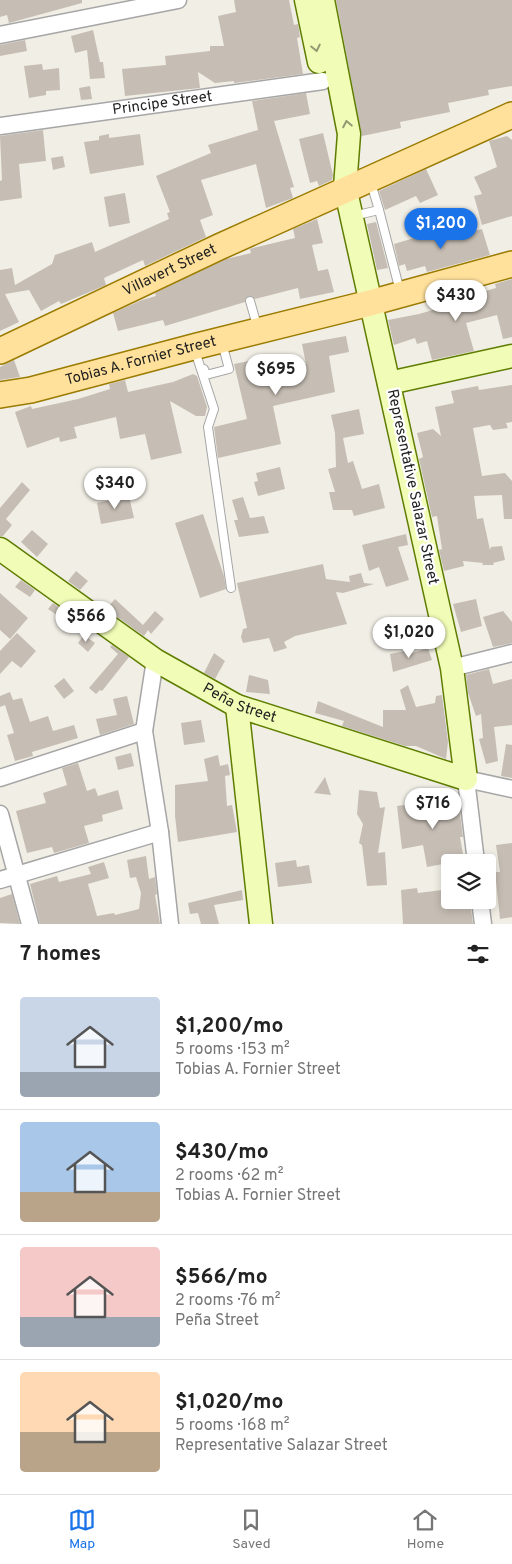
<!DOCTYPE html>
<meta charset="utf-8">
<style>
:root{--surface:#fff;--page:#f2f2f2;--text:#222;--muted:#767676;--line:#e0e0e0;--accent:#1a73e8}
body{margin:0;font-family:Overpass,sans-serif;background:var(--page);color:var(--text);height:100vh;display:flex;flex-direction:column;font-size:19px;white-space:nowrap}
*{box-sizing:border-box;margin:0}
p{font-size:16px;color:var(--muted)}
.icon{flex:none;width:28px;height:28px;fill:none;stroke:currentColor;stroke-width:2;stroke-linecap:round;stroke-linejoin:round}
.map{position:relative;height:924px;overflow:hidden}
.sheet{display:flex;flex-direction:column;background:var(--surface);flex:1}
.sheet>*{flex:none}
.controls{position:absolute;left:441px;top:854px;display:grid;gap:10px}
.controls a{display:grid;place-items:center;width:55px;height:55px;border-radius:5px;background:var(--surface);box-shadow:0 2px 8px #0003;font-size:25px}
.price{position:absolute;translate:-50% -42px;padding:0 11px;border-radius:18px;background:#fff;color:#222;font-size:16px;line-height:32px;filter:drop-shadow(0 1px 2px #0008)}
.price::after{content:'';position:absolute;left:50%;top:30px;width:15px;height:11px;margin-left:-8px;background:inherit;clip-path:polygon(0 0,100% 0,50% 100%)}
.price.active{background:var(--accent);color:#fff}
ul{padding:0;list-style:none}
li{display:flex;align-items:center;gap:15px;height:125px;padding:0 20px}
li+li{border-top:1px solid var(--line)}
li span{display:grid;place-items:center;flex:none;width:140px;height:100px;border-radius:5px;color:#555}
li>.icon{margin-inline-start:auto}
span .icon{width:60px;height:60px;fill:#fffc;stroke-width:1}
li b{font-size:21px}
h2{display:flex;justify-content:space-between;align-items:center;height:60px;padding:0 20px;font-size:21px}
.menu{display:flex;justify-content:space-around;align-items:center;height:70px;border-top:1px solid var(--line);background:var(--surface);font-size:14px;color:var(--muted)}
.menu a{display:grid;justify-items:center;gap:2px}
.menu .active{color:var(--accent)}
.map>svg:first-child{display:block}
.building{fill:#c6beb4}
.lines{fill:none;stroke-linecap:round;stroke-linejoin:round}
.lane-casing{stroke:#a6a6a6;stroke-width:10}
.street-casing{stroke:#a6a6a6;stroke-width:19}
.secondary-casing{stroke:#5f7d00;stroke-width:25}
.primary-casing{stroke:#9b7b00;stroke-width:28}
.lane{stroke:#fff;stroke-width:8}
.street{stroke:#fff;stroke-width:16}
.secondary{stroke:#f1fdb7;stroke-width:22}
.primary{stroke:#ffe19c;stroke-width:25}
.oneway{stroke:#929973}
.labels{text-anchor:middle;dominant-baseline:central;stroke-width:4.5;stroke-linejoin:round;paint-order:stroke}
.street-label{font-size:15px;fill:#1f1f1f;stroke:#fff}
</style>
<div class="map">
<svg width="512" height="924" viewBox="0 0 512 924">
<rect width="100%" height="100%" fill="#f1eee5"/>
<g class="building">
<path d="M0,0H82V3L9,23L7,15L0,17Z"/>
<path d="M234,0H289L294,25L298,24L300,37L297,38L303,74L234,83V81L215,83L198,72L200,88L125,96L122,69L166,65L165,56L210,51V46H224L218,16L236,12Z"/>
<path d="M336,0H512V86L488,90L489,95L448,103L450,112L400,122L401,128L362,136Z"/>
<path d="M93,30L100,62H103L105,78L90,79L87,50L75,53L71,36Z"/>
<path d="M25,40L27,51L0,56V45Z"/>
<path d="M42,64L43,70L59,68L60,90L46,91V95L29,98L24,66Z"/>
<path d="M90,86L92,99L81,100L79,88Z"/>
<path d="M306,93L310,114L274,121L294,187L290,188L293,198L266,208L256,164L201,180L213,215L200,220L206,237L145,266L143,260L104,278L106,285L61,304L59,301L41,311L29,290L5,294L19,322L0,331V270L12,268L15,285L52,264L55,255L92,242L95,252L169,219L167,213L170,212L156,176L211,153L208,145L258,130L252,101Z"/>
<path d="M43,130L46,161L19,164L22,198L0,201V181L2,180L0,136Z"/>
<path d="M323,133L333,175L332,180L319,186L317,181L310,183L299,139Z"/>
<path d="M109,134V138L140,134L144,165L90,174L84,142L99,140V136Z"/>
<path d="M507,136L512,140V216L482,225L474,196L482,194L474,177L497,167L489,141Z"/>
<path d="M63,156L65,167L53,170L51,158Z"/>
<path d="M426,169L438,195L420,203L416,196L385,210L379,191Z"/>
<path d="M125,193L130,223L109,227L104,197Z"/>
<path d="M317,219L323,243L312,245L318,271L328,269L334,292L300,299L298,288L255,299L249,296L245,302L165,326L163,320L118,331L113,313L142,300L156,296L155,293L226,259L251,253L250,249L253,248L295,238L293,229Z"/>
<path d="M376,222L388,268L377,270L367,224Z"/>
<path d="M441,227L444,239L482,229L490,255L427,272L425,266L407,271L405,264L399,266L394,244L421,236L420,233Z"/>
<path d="M512,279V337L503,339L497,315L466,323L474,351L432,360L427,341L417,344L415,338L394,345L388,320L419,314L472,299L471,295L496,288L495,284Z"/>
<path d="M346,336L349,352L329,356L335,392L273,406L281,444L218,458L214,427L247,419L234,364L249,361L250,366L263,364L265,374L306,364L302,344Z"/>
<path d="M14,360L20,377L0,380V367Z"/>
<path d="M193,374L197,376L207,407L205,416H196L170,401L182,453L151,460L145,434L120,439L116,417L74,427L77,438L60,442L59,437L27,448L15,412L31,406L32,409L78,399L110,389L109,384L125,380L128,392L173,382Z"/>
<path d="M512,385V422L506,423L508,428L493,430L490,425L473,428L482,476L505,473L512,481V519H504L502,495L474,496L477,519L483,518L490,550L491,547L502,546L505,560L493,563L494,565H482L483,563L463,561L464,566L444,571L439,550L442,549L437,516L432,517L419,459L423,457L417,433L433,429L441,436L435,407L454,403L451,391L478,386L479,390Z"/>
<path d="M359,409L364,434L343,438L348,463L353,461L362,489L379,484L385,508L354,516L352,510H333L329,492H335L328,469L336,467L335,433L331,415Z"/>
<path d="M280,467L285,489L258,496L254,482L258,481L256,473Z"/>
<path d="M22,482L30,490L6,519L12,525L3,536H0V508Z"/>
<path d="M129,496L134,518L101,524L97,503Z"/>
<path d="M243,497L250,518L264,516L269,533L239,537L234,520H238L232,500Z"/>
<path d="M203,514L224,576L226,589L200,598L175,523Z"/>
<path d="M32,530L48,544L37,557L21,542Z"/>
<path d="M406,534L408,545L398,547L409,580L386,587L379,567L369,571L362,545Z"/>
<path d="M323,564L326,579L350,582L349,576L361,573L364,583L374,584L343,593L336,592L347,624L295,636L284,642L287,648L274,652L269,638L243,643L241,637L243,629L247,628L237,583Z"/>
<path d="M76,571L88,581L80,590L68,581Z"/>
<path d="M21,580L35,590L30,597L15,587Z"/>
<path d="M0,593L28,618L10,639L0,630Z"/>
<path d="M115,599L143,625L155,611L164,619L151,634L148,630L144,636L106,609Z"/>
<path d="M476,599L482,626L461,632L453,604Z"/>
<path d="M53,603L73,617L67,627L59,621L61,618L48,609Z"/>
<path d="M503,611L512,622V643L493,647L483,617Z"/>
<path d="M17,633L36,651L21,668L12,661L0,674V651Z"/>
<path d="M84,635L95,643L88,652L78,643Z"/>
<path d="M112,645L129,657L102,691L100,690L96,694L89,688L118,654L110,647Z"/>
<path d="M428,648L432,660L393,672L390,654L405,651L406,655Z"/>
<path d="M214,653L225,661L215,679L204,673Z"/>
<path d="M489,669L493,684L512,679V725L494,727L498,761L486,764L479,739L483,738L481,714L476,716L468,693L466,675Z"/>
<path d="M249,675L268,680L270,694L246,692Z"/>
<path d="M64,678L74,691L64,699L54,686Z"/>
<path d="M408,685L416,707L435,703L436,696L442,695L448,742L446,759L416,746H405L342,726L344,721L315,713L318,701L383,727V710H406L400,690Z"/>
<path d="M10,692L13,700L22,698L30,722L48,716L53,731L74,725L78,738L32,752L33,756L15,761L7,735L14,733L5,705L0,707V696Z"/>
<path d="M127,696L134,724L100,735L96,719L117,715L113,699Z"/>
<path d="M201,720L205,742L184,745L181,723Z"/>
<path d="M506,744L512,745V778L501,776Z"/>
<path d="M131,753L134,766L118,770L115,757Z"/>
<path d="M218,755L220,766L228,764L230,775L225,776L227,806L232,805L237,832L178,842L175,816V785L208,781L204,759Z"/>
<path d="M78,763L87,791L95,788L98,796L118,790L123,809L102,815L103,821L84,826L89,843L54,853L52,847L27,853L16,811L46,803L43,793L67,785L62,768Z"/>
<path d="M325,777L331,795L314,793Z"/>
<path d="M359,790L377,792L380,808L385,807L378,853L385,852L387,885L367,886L362,845L359,843L363,824L357,814Z"/>
<path d="M458,798L463,837H460L464,860L427,867L423,845L402,849L397,806Z"/>
<path d="M512,843V917L500,919L495,872H500L496,845Z"/>
<path d="M146,856L149,879L155,877L157,894L155,895L160,924H40L30,884L57,876L59,882L91,874L88,867L104,862L109,878L88,884L97,916L114,913L115,915L139,909L141,893L136,877L130,878L127,860Z"/>
<path d="M296,860L297,867L309,865L312,883L278,887L275,863Z"/>
<path d="M417,888L418,893L450,889V900H470L473,924H403L401,890Z"/>
<path d="M242,890L243,900L214,905L219,924H201L198,913L190,914L188,903Z"/>
<path d="M12,894L20,924L0,923V898Z"/>
</g>
<g class="lines">
<defs>
<g id="lane">
<path d="M371,183L379,210"/>
<path d="M353,216L379,210L400,291"/>
<path d="M250,301L258,329"/>
<path d="M195,351L214,409L208,427L231,588"/>
<path d="M204,369L206,375L229,369L222,343"/>
</g>
<g id="street">
<path d="M0,35L178,0"/>
<path id="s1" d="M0,126L323,81"/>
<path d="M155,660L144,731L160,832L170,924"/>
<path d="M452,668L512,653"/>
<path d="M0,778L144,731"/>
<path d="M0,814L30,924"/>
<path d="M476,862L466,779L512,789"/>
<path d="M0,880L160,832"/>
<path d="M480,900L483,924"/>
</g>
<g id="secondary">
<path d="M306,0L319,62"/>
<path d="M389,383L512,356"/>
<path id="s2" d="M0,549L155,660L237,706L466,779L452,668L345,187L349,134L323,0"/>
<path d="M237,706L261,924"/>
</g>
<g id="primary">
<path id="s3" d="M0,351L219,247L512,115"/>
<path id="s4" d="M0,395L31,390L197,346L370,303L512,264"/>
</g>
</defs>
<use href="#lane" class="lane-casing"/>
<use href="#street" class="street-casing"/>
<use href="#secondary" class="secondary-casing"/>
<use href="#primary" class="primary-casing"/>
<use href="#lane" class="lane"/>
<use href="#street" class="street"/>
<use href="#secondary" class="secondary"/>
<use href="#primary" class="primary"/>
</g>
<defs><path id="oneway-chevron" d="M-2-3.5L2.5 0L-2 3.5" fill="none" stroke-width="1.6" stroke-linecap="round" stroke-linejoin="round" transform="scale(1.25)"/></defs>
<g class="oneway">
<use href="#oneway-chevron" transform="translate(316 48) rotate(78)"/>
<use href="#oneway-chevron" transform="translate(347 124) rotate(-101)"/>
</g>
<g class="labels">
<g class="street-label">
<text stroke="none"><textPath href="#s1" startOffset="164">Principe Street</textPath></text>
<text stroke="none"><textPath href="#s3" startOffset="188">Villavert Street</textPath></text>
<text stroke="none"><textPath href="#s4" startOffset="145">Tobias A. Fornier Street</textPath></text>
<text transform="translate(412 487) rotate(78)">Representative Salazar Street</text>
<text stroke="none"><textPath href="#s2" startOffset="286">Peña Street</textPath></text>
</g>
</g>
</svg>
<div class="controls">
<a><svg class="icon" aria-label="layers" viewBox="0 0 24 24"><path d="M12 4l9 5-9 5-9-5zM3 14l9 5 9-5"/></svg></a>
</div>
<b class="price active" style="left:441px;top:250px">$1,200</b>
<b class="price" style="left:456px;top:322px">$430</b>
<b class="price" style="left:276px;top:396px">$695</b>
<b class="price" style="left:115px;top:510px">$340</b>
<b class="price" style="left:86px;top:643px">$566</b>
<b class="price" style="left:409px;top:659px">$1,020</b>
<b class="price" style="left:433px;top:830px">$716</b>
</div>
<section class="sheet">
<h2>7 homes<svg class="icon" aria-label="filters" viewBox="0 0 24 24"><path d="M4 7h16M4 17h16"/><circle cx="9" cy="7" r="2"/><circle cx="15" cy="17" r="2"/></svg></h2>
<ul>
<li><span style="background:linear-gradient(#c9d6e8 75%,#9aa5b1 0)"><svg class="icon" aria-label="home" viewBox="0 0 24 24"><path d="M3 11l9-7 9 7M6 9v11h12V9"/></svg></span><div><b>$1,200/mo</b><p>5 rooms · 153 m²</p><p>Tobias A. Fornier Street</p></div></li>
<li><span style="background:linear-gradient(#a9c7e8 70%,#b9a48a 0)"><svg class="icon" aria-label="home" viewBox="0 0 24 24"><path d="M3 11l9-7 9 7M6 9v11h12V9"/></svg></span><div><b>$430/mo</b><p>2 rooms · 62 m²</p><p>Tobias A. Fornier Street</p></div></li>
<li><span style="background:linear-gradient(#f6c9c9 70%,#9aa5b1 0)"><svg class="icon" aria-label="home" viewBox="0 0 24 24"><path d="M3 11l9-7 9 7M6 9v11h12V9"/></svg></span><div><b>$566/mo</b><p>2 rooms · 76 m²</p><p>Peña Street</p></div></li>
<li><span style="background:linear-gradient(#ffd9b3 60%,#b9a48a 0)"><svg class="icon" aria-label="home" viewBox="0 0 24 24"><path d="M3 11l9-7 9 7M6 9v11h12V9"/></svg></span><div><b>$1,020/mo</b><p>5 rooms · 168 m²</p><p>Representative Salazar Street</p></div></li>
</ul>
</section>
<nav class="menu">
<a class="active"><svg class="icon" aria-label="map" viewBox="0 0 24 24"><path d="M3 6l6-2 6 2 6-2v14l-6 2-6-2-6 2zM9 4v14M15 6v14"/></svg>Map</a>
<a><svg class="icon" aria-label="saved" viewBox="0 0 24 24"><path d="M7 4h10v16l-5-4-5 4z"/></svg>Saved</a>
<a><svg class="icon" aria-label="home" viewBox="0 0 24 24"><path d="M3 11l9-7 9 7M6 9v11h12V9"/></svg>Home</a>
</nav>
